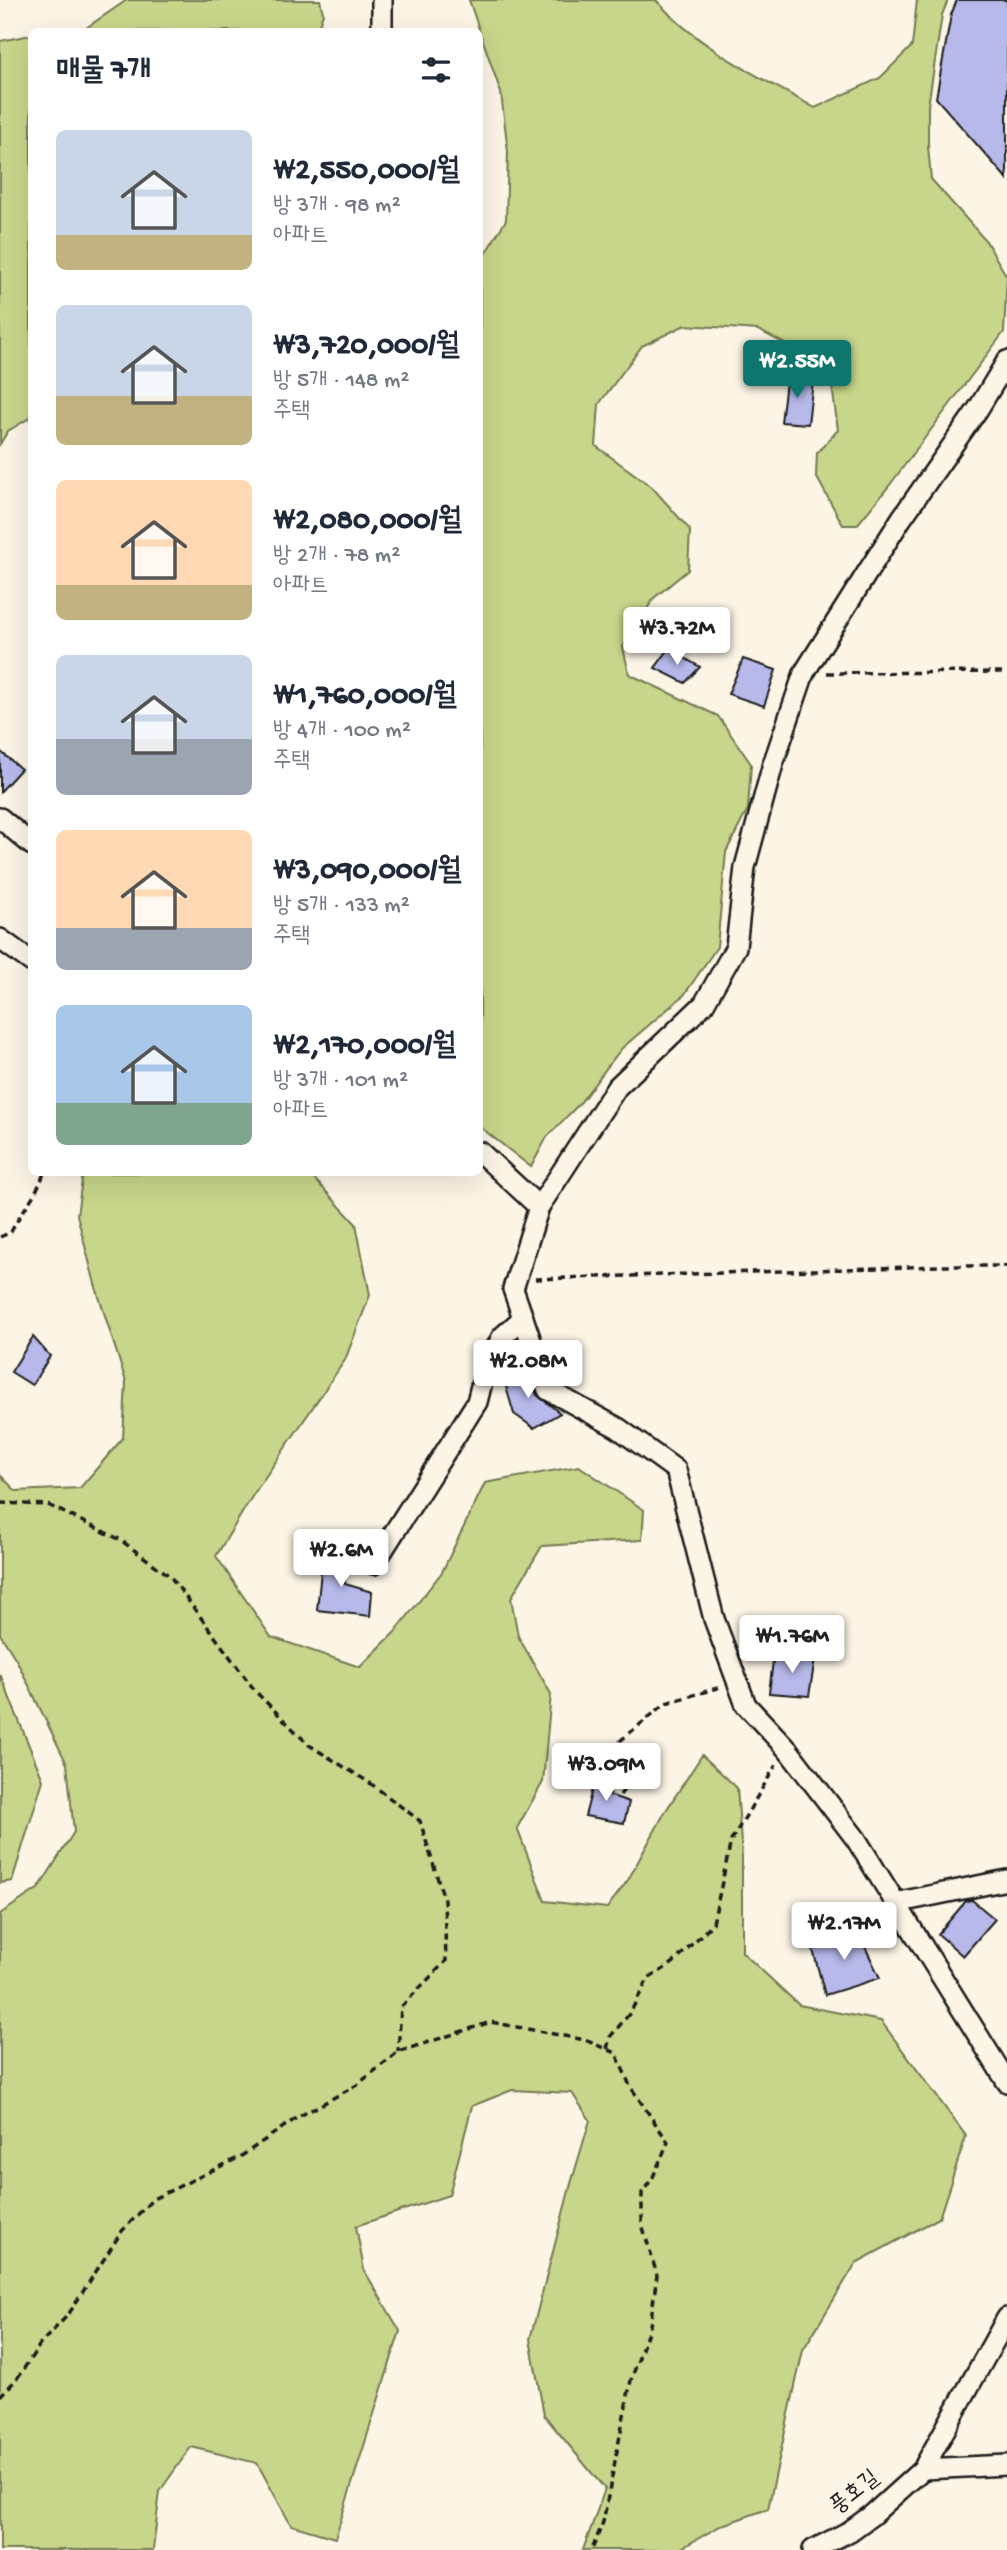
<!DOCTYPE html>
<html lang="ko">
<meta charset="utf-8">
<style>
:root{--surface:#fff;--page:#f2f2f3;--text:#1f2937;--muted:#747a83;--accent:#0f766e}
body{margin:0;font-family:"Gochi Hand","Poor Story",sans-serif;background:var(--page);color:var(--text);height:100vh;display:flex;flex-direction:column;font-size:26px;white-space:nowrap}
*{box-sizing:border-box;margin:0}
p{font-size:23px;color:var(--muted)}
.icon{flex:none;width:38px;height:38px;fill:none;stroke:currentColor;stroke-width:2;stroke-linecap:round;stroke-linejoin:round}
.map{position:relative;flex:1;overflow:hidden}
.drawer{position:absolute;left:28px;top:28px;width:455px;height:1148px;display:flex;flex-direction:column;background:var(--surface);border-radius:10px;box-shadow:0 7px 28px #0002}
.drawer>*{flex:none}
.price{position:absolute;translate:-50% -60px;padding:0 16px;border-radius:7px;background:#fff;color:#222;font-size:23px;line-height:46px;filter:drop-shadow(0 2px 4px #0008)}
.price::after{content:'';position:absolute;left:50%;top:42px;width:21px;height:16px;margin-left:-10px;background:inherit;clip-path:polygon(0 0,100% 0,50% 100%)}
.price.current{background:var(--accent);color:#fff}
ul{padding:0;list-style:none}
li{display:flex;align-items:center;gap:21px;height:175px;padding:0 28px}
li span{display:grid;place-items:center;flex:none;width:196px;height:140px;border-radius:10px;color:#555}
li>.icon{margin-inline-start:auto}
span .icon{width:84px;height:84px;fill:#fffc;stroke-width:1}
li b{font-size:30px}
h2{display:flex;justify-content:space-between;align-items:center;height:84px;padding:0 28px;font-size:30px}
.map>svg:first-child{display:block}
.green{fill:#c7d68a;stroke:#727953;stroke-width:2}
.building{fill:#b6b9ea;stroke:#1c1c1c;stroke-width:2}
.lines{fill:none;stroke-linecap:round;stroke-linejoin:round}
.minor-casing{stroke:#1c1c1c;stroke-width:24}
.path{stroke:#1c1c1c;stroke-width:3.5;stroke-dasharray:7 5;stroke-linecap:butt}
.minor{stroke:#fcf5e5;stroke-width:19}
.labels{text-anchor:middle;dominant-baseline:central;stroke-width:6;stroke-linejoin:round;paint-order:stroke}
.street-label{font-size:23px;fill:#1c1c1c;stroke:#fcf5e5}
</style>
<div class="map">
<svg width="1007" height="2550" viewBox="0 0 1007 2550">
<rect width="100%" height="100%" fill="#fcf5e5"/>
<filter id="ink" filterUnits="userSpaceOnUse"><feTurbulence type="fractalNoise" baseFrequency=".0143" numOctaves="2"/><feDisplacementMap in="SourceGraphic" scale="14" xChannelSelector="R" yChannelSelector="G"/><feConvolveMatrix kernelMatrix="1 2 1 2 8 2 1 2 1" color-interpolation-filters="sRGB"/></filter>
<g filter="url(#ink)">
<g class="green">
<path d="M127,0H320L323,13L317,31H59L86,28Z"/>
<path d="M469,0H656C699,49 760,77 815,108L880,78L912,46L917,0H948L942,15L928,106V146L931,179L986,241L1007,277L1004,332L889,486L857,525H843L816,476L817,453L838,430L832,386L811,357L758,330L685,325L642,346L599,404L596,446L652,487L690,530L688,570L654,598L623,647L629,674L718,716L751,764L748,809L726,852L717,947L684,995L621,1049L580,1103L547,1137L531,1167L480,1127V262L506,220L508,152L501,93Z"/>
<path d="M31,35V417L8,431L0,444V41Z"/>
<path d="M83,1173H309L356,1224L370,1295L345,1360L253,1495L216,1556L271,1637L360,1667L395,1632L442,1572L485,1483L579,1466L644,1510L642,1540L542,1546L511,1598L518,1636L551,1694L543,1782L517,1828L545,1901L607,1908L628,1880L665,1812L702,1755L737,1788L742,1856V1952L799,2005L881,2021L966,2136L939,2218L856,2263L803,2350L768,2509L722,2525L678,2550H583L605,2489L544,2415L530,2339L570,2187L590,2120L572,2093L512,2090L472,2106L449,2195L356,2226L364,2270L400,2331L335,2538L291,2525L257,2463L191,2447L160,2491L153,2550H0V1914L39,1888L74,1832L67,1764L17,1661L0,1634V1475L16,1491L80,1488L123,1438L126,1382L95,1284L77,1215Z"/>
<path d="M0,1674L43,1780L12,1881L0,1883Z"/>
</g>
<g class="building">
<path d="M957,0H1007V179L936,98L951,15Z"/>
<path d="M787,374L813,381L808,424L781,422Z"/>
<path d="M669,649L700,667L685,683L655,668Z"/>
<path d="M743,659L776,670L764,706L728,694Z"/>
<path d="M0,751L21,769L0,792Z"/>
<path d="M33,1337L50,1356L32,1385L11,1372Z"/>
<path d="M520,1365L531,1378L537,1395L560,1413L534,1428L514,1414L506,1387Z"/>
<path d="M323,1552L345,1553V1584L372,1592L370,1616L317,1610Z"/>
<path d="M774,1653L815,1659L809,1696L769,1693Z"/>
<path d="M595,1778L612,1780L609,1795L629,1802L624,1823L585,1816Z"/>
<path d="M972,1900L995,1919L963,1956L938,1934L966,1901Z"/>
<path d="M856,1928L880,1978L825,1995L812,1946Z"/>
</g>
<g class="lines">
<defs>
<g id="minor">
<path d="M382,32V0"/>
<path d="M1007,361L978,409L901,519L804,673L773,764L745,867L736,947L704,1004L617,1087L539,1207L513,1289L548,1390L618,1428L676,1470L714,1619L746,1705L788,1750L856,1839L1007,2082"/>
<path d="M0,818L32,845"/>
<path d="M0,939L32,962"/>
<path d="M480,1152L539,1207"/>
<path d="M374,1564L477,1402L485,1370L502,1337L523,1318"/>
<path d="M895,1903L1007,1880"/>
<path d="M923,2469L1007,2465"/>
<path d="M813,2550L850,2531L872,2515L923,2469L1007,2318"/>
</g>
</defs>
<use href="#minor" class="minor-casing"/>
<g class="path">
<path d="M827,673L1007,672"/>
<path d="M0,1237L11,1232C20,1213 39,1192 44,1172"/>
<path d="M535,1279L939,1266H1007"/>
<path d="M0,1503L48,1505L119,1539L170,1576L256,1692L309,1745L370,1783L420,1821L444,1899L446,1961L401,2007L398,2052"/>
<path d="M620,1795L631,1780L619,1753L620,1741L666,1703L721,1687"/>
<path d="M607,2049L610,2037L630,2013L648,1979L673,1963L713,1923L731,1841L776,1765"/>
<path d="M0,2396L16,2380L41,2343L68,2315L122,2231L153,2199L240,2157L298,2117L357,2085L398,2052L491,2022L585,2040L616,2053L630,2086L668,2142L653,2177L642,2193V2224L657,2275L650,2326L631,2380L603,2522L592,2550"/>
</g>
<use href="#minor" class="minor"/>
</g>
</g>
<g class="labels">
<g class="street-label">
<text transform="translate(855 2493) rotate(-38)">풍호길</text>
</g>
</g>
</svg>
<b class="price current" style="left:797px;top:400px">₩2.55M</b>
<b class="price" style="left:677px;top:667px">₩3.72M</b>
<b class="price" style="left:528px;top:1400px">₩2.08M</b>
<b class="price" style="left:341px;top:1589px">₩2.6M</b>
<b class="price" style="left:792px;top:1675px">₩1.76M</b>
<b class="price" style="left:606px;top:1803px">₩3.09M</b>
<b class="price" style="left:844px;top:1962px">₩2.17M</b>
<section class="drawer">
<h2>매물 7개<svg class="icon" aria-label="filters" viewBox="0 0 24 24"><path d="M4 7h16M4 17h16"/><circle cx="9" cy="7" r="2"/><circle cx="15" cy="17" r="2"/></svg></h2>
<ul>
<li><span style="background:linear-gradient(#c9d6e8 75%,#c2b280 0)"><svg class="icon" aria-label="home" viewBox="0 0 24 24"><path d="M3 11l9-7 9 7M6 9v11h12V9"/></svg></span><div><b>₩2,550,000/월</b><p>방 3개 · 98 m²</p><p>아파트</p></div></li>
<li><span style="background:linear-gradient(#c9d6e8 65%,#c2b280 0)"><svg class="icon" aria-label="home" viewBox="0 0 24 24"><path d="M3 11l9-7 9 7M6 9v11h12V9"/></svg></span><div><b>₩3,720,000/월</b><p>방 5개 · 148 m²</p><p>주택</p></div></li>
<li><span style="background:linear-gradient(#ffd9b3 75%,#c2b280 0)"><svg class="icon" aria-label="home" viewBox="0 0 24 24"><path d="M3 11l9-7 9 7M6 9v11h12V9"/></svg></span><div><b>₩2,080,000/월</b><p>방 2개 · 78 m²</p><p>아파트</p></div></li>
<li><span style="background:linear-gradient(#c9d6e8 60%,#9aa5b1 0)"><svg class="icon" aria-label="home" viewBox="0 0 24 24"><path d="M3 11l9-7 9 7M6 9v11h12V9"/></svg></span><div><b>₩1,760,000/월</b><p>방 4개 · 100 m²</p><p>주택</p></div></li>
<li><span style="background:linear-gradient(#ffd9b3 70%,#9aa5b1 0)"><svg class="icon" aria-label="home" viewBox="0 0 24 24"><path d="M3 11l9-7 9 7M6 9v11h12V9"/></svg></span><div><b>₩3,090,000/월</b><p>방 5개 · 133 m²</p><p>주택</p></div></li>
<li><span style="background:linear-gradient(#a9c7e8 70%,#7fa58c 0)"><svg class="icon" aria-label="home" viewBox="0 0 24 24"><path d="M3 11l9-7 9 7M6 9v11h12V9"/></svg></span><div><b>₩2,170,000/월</b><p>방 3개 · 101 m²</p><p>아파트</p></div></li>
</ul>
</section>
</div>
